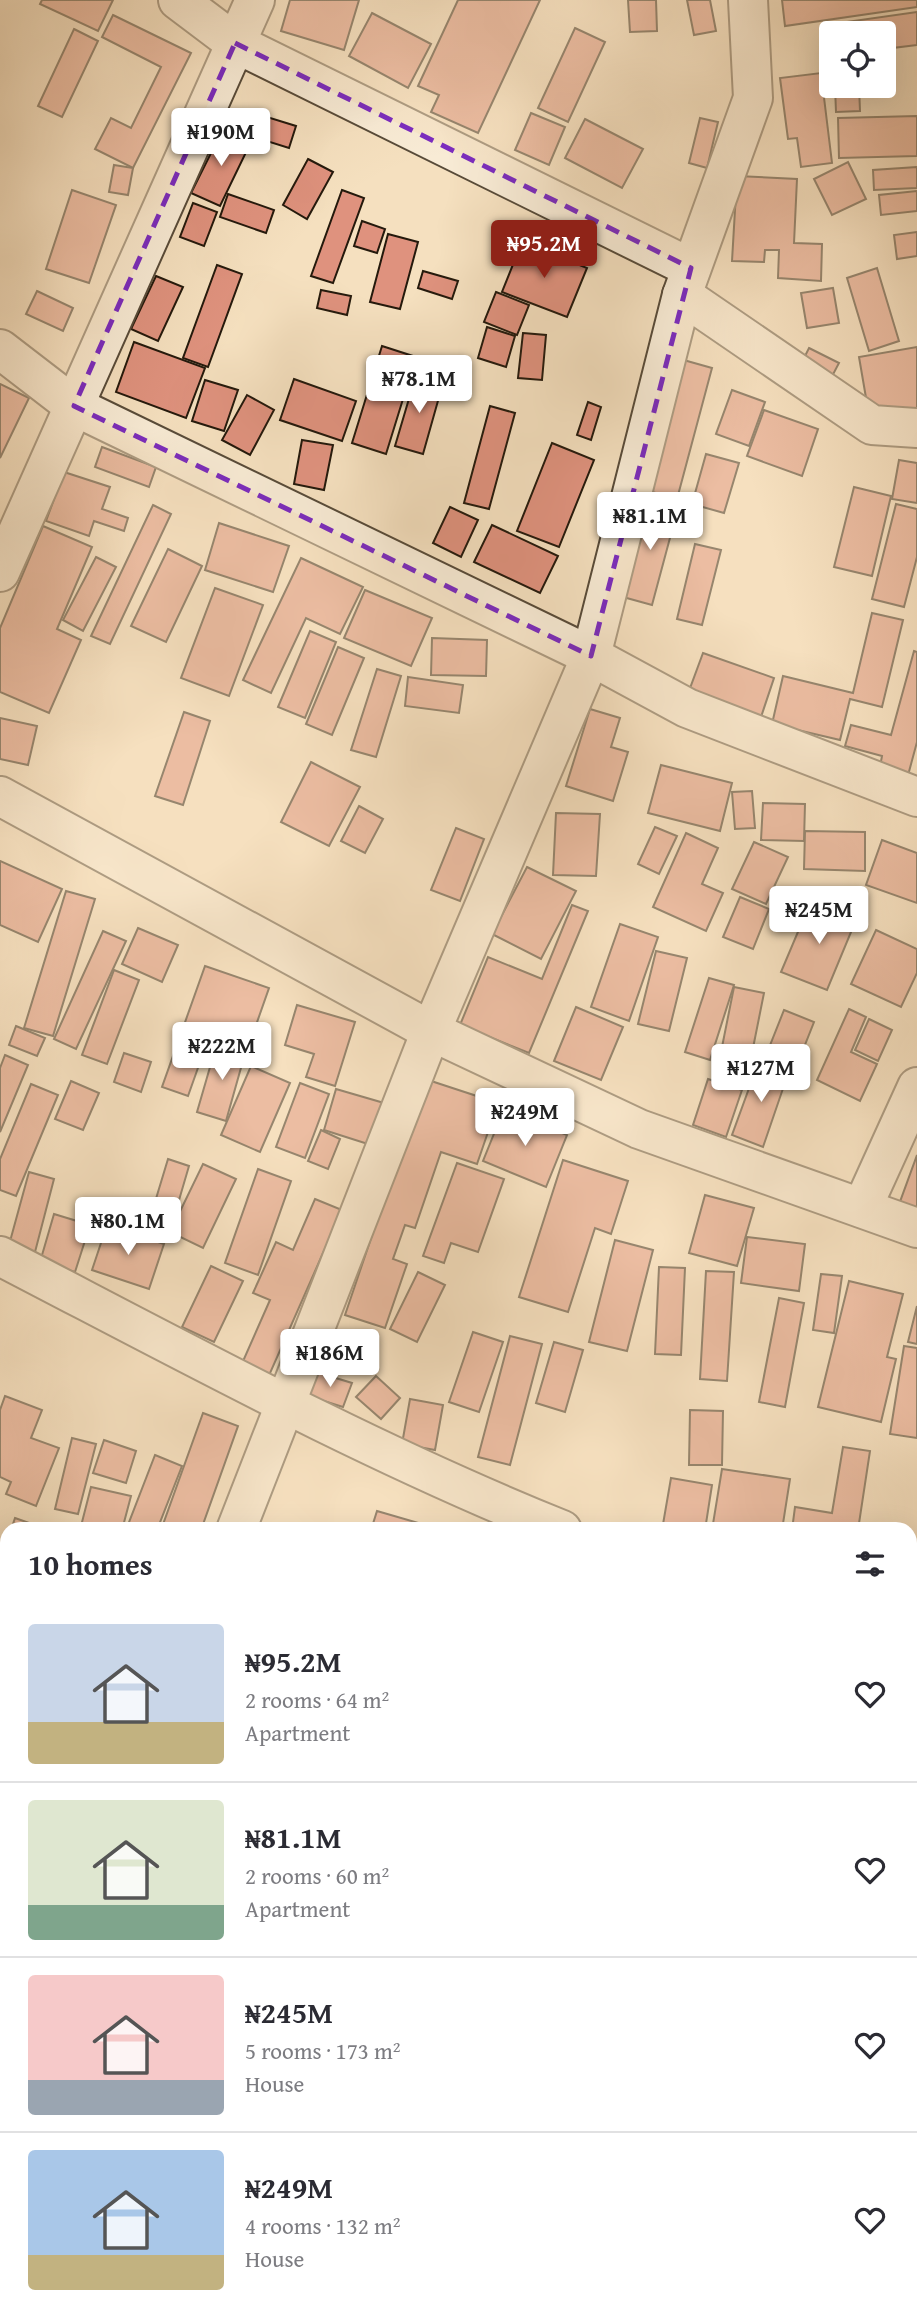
<!DOCTYPE html>
<meta charset="utf-8">
<style>
:root{--surface:#fff;--page:#f2f2f3;--text:#2b2b33;--muted:#7c7c81;--line:#e1e1e2;--accent:#8f2418}
body{margin:0;font-family:"Gentium Book Plus",serif;background:var(--page);color:var(--text);height:100vh;display:flex;flex-direction:column;font-size:26px;white-space:nowrap}
*{box-sizing:border-box;margin:0}
p{font-size:23px;color:var(--muted)}
.icon{flex:none;width:38px;height:38px;fill:none;stroke:currentColor;stroke-width:2;stroke-linecap:round;stroke-linejoin:round}
.map{position:relative;flex:1;overflow:hidden}
.drawer{position:absolute;left:0px;top:1522px;width:917px;height:800px;display:flex;flex-direction:column;background:var(--surface);border-radius:21px 21px 0 0;box-shadow:0 7px 28px #0002}
.drawer>*{flex:none}
.fabs{position:absolute;left:819px;top:21px;display:grid;gap:14px}
.fabs a{display:grid;place-items:center;width:77px;height:77px;border-radius:7px;background:var(--surface);box-shadow:0 7px 28px #0002;font-size:35px}
.price{position:absolute;translate:-50% -60px;padding:0 16px;border-radius:7px;background:#fff;color:#222;font-size:23px;line-height:46px;filter:drop-shadow(0 2px 4px #0008)}
.price::after{content:'';position:absolute;left:50%;top:42px;width:21px;height:16px;margin-left:-10px;background:inherit;clip-path:polygon(0 0,100% 0,50% 100%)}
.price.on{background:var(--accent);color:#fff}
ul{padding:0;list-style:none}
li{display:flex;align-items:center;gap:21px;height:175px;padding:0 28px}
li+li{border-top:2px solid var(--line)}
li span{display:grid;place-items:center;flex:none;width:196px;height:140px;border-radius:7px;color:#555}
li>.icon{margin-inline-start:auto}
span .icon{width:84px;height:84px;fill:#fffc;stroke-width:1}
li b{font-size:30px}
h2{display:flex;justify-content:space-between;align-items:center;height:84px;padding:0 28px;font-size:30px}
.map>svg:first-child{display:block}
.building{fill:#df927e;stroke:#24190c;stroke-width:2}
.lines{fill:none;stroke-linecap:round;stroke-linejoin:round}
.minor-casing{stroke:#584b39;stroke-width:42}
.minor{stroke:#f8ebd5;stroke-width:38}
.marked{fill:none;stroke:#7b2cbf;stroke-width:5;stroke-dasharray:14 9;stroke-linejoin:round}
</style>
<div class="map">
<svg width="917" height="2322" viewBox="0 0 917 2322">
<rect width="100%" height="100%" fill="#f5e0bf"/>
<filter id="stains"><feTurbulence type="fractalNoise" baseFrequency=".00286" numOctaves="4"/><feColorMatrix values="0 0 0 0 .2 0 0 0 0 .09 0 0 0 0 .02 0 0 0 .5 -.17"/></filter>
<radialGradient id="worn" r=".72"><stop offset=".6" stop-color="#630" stop-opacity="0"/><stop offset="1" stop-color="#630" stop-opacity=".3"/></radialGradient>
<g class="building">
<path d="M42,0H113L98,31L40,4Z"/>
<path d="M290,0H359L344,50L281,31Z"/>
<path d="M458,0H540L478,133L431,112L439,95L418,86Z"/>
<path d="M628,0H656L657,31L630,32Z"/>
<path d="M687,0H710L716,31L694,35Z"/>
<path d="M782,0H917V7L785,26Z"/>
<path d="M917,12V45L884,49V33H833L832,24Z"/>
<path d="M372,13L431,44L408,88L349,56Z"/>
<path d="M113,15L191,53L133,168L95,149L111,118L131,128L161,67L102,37Z"/>
<path d="M575,28L605,42L568,122L538,108Z"/>
<path d="M74,29L98,41L62,117L38,106Z"/>
<path d="M821,73L832,163L801,167L797,138L788,139L780,78Z"/>
<path d="M835,86H859L860,111L836,112Z"/>
<path d="M244,110L296,126L289,148L238,132Z"/>
<path d="M531,113L565,127L549,165L515,150Z"/>
<path d="M917,116V156L839,158L838,118Z"/>
<path d="M700,118L718,122L707,168L689,163Z"/>
<path d="M585,119L643,149L622,188L565,158Z"/>
<path d="M223,129L251,142L220,206L191,193Z"/>
<path d="M308,159L333,172L307,219L283,205Z"/>
<path d="M848,162L866,199L832,215L814,179Z"/>
<path d="M114,165L133,168L128,195L109,192Z"/>
<path d="M917,167V188L874,190L873,170Z"/>
<path d="M737,176L797,179L794,243L822,244L821,281L778,278L779,250H765L764,262L732,261Z"/>
<path d="M72,190L116,205L89,283L46,269Z"/>
<path d="M342,190L364,198L333,283L311,276Z"/>
<path d="M917,191V211L881,215L879,195Z"/>
<path d="M228,194L274,210L266,233L220,217Z"/>
<path d="M193,203L217,212L204,246L180,237Z"/>
<path d="M362,221L385,229L377,253L354,246Z"/>
<path d="M917,232V256L897,259L894,235Z"/>
<path d="M388,234L418,242L400,309L370,302Z"/>
<path d="M522,242L587,268L567,317L502,292Z"/>
<path d="M217,265L242,274L208,367L183,358Z"/>
<path d="M877,268L899,341L869,351L847,278Z"/>
<path d="M423,271L458,281L452,299L418,288Z"/>
<path d="M156,276L183,287L158,341L131,329Z"/>
<path d="M833,288L839,323L807,328L801,293Z"/>
<path d="M321,290L351,296L347,315L317,308Z"/>
<path d="M37,291L73,308L63,331L26,314Z"/>
<path d="M496,292L529,305L517,335L484,322Z"/>
<path d="M487,327L515,336L506,367L478,358Z"/>
<path d="M523,333L546,335L542,380L518,378Z"/>
<path d="M134,342L205,368L186,418L116,392Z"/>
<path d="M382,346L416,357L386,454L352,443Z"/>
<path d="M917,347V414L870,421L859,357Z"/>
<path d="M809,348L839,363L828,384L799,368Z"/>
<path d="M680,359L712,368L677,499L645,490Z"/>
<path d="M416,375L443,383L423,454L395,446Z"/>
<path d="M294,379L356,401L342,441L280,420Z"/>
<path d="M205,380L238,390L224,431L192,421Z"/>
<path d="M0,384L29,398L0,458Z"/>
<path d="M732,390L765,402L749,446L716,434Z"/>
<path d="M247,395L274,410L250,455L222,440Z"/>
<path d="M588,402L601,407L591,440L577,435Z"/>
<path d="M490,406L515,413L489,509L464,503Z"/>
<path d="M764,410L818,429L802,476L747,456Z"/>
<path d="M302,440L333,445L324,490L294,484Z"/>
<path d="M552,443L594,460L559,547L517,531Z"/>
<path d="M102,447L156,467L149,487L95,467Z"/>
<path d="M706,454L739,463L724,513L692,504Z"/>
<path d="M899,460L917,463V503L892,499Z"/>
<path d="M64,472L110,487L102,509L128,518L124,531L94,521L89,536L46,521Z"/>
<path d="M854,487L891,496L872,576L834,567Z"/>
<path d="M649,500L678,508L652,605L623,597Z"/>
<path d="M896,504L917,509V557L904,607L872,599Z"/>
<path d="M153,505L171,514L110,644L91,636Z"/>
<path d="M450,507L478,520L461,557L433,543Z"/>
<path d="M219,523L289,546L273,592L205,570Z"/>
<path d="M492,525L558,556L540,593L474,562Z"/>
<path d="M43,526L92,547L57,629L81,640L49,713L0,692V628Z"/>
<path d="M695,544L721,550L702,625L677,619Z"/>
<path d="M168,549L202,566L166,642L131,626Z"/>
<path d="M96,557L116,567L83,631L63,620Z"/>
<path d="M301,558L363,587L340,634L306,618L271,693L243,680Z"/>
<path d="M215,588L263,605L229,696L181,678Z"/>
<path d="M365,590L432,618L411,666L344,638Z"/>
<path d="M872,613L903,620L882,707L850,699L840,740L772,724L783,676L853,693Z"/>
<path d="M310,631L336,642L305,718L278,707Z"/>
<path d="M432,638L487,640L486,676L431,675Z"/>
<path d="M338,647L364,658L332,735L306,724Z"/>
<path d="M914,651L917,652V742L907,779L879,772L882,756L845,746L851,725L891,735Z"/>
<path d="M703,653L774,678L761,717L689,691Z"/>
<path d="M377,669L401,676L376,757L351,750Z"/>
<path d="M408,677L463,685L459,713L405,706Z"/>
<path d="M590,709L620,718L611,747L628,752L613,801L566,786Z"/>
<path d="M184,712L210,721L183,805L155,796Z"/>
<path d="M0,718L37,726L28,765L0,759Z"/>
<path d="M311,762L360,787L329,846L281,822Z"/>
<path d="M661,765L732,783L720,831L648,813Z"/>
<path d="M752,791L755,828L735,829L732,792Z"/>
<path d="M763,803L805,804L804,841L761,840Z"/>
<path d="M359,806L383,819L365,853L341,841Z"/>
<path d="M556,813L600,814L596,876L553,875Z"/>
<path d="M655,827L677,836L659,874L638,864Z"/>
<path d="M456,828L484,839L460,901L431,890Z"/>
<path d="M805,831L865,832V871L804,869Z"/>
<path d="M686,833L718,848L702,884L723,893L706,931L653,907Z"/>
<path d="M882,840L917,853V903L866,885Z"/>
<path d="M754,842L788,857L766,904L732,889Z"/>
<path d="M0,861L62,889L38,942L0,925Z"/>
<path d="M527,867L576,891L541,959L492,934Z"/>
<path d="M66,891L95,899L53,1036L24,1028Z"/>
<path d="M740,897L769,909L753,949L723,937Z"/>
<path d="M811,901L856,920L827,990L781,972Z"/>
<path d="M572,905L588,911L529,1053L460,1025L488,957L542,979Z"/>
<path d="M620,924L658,937L629,1021L591,1007Z"/>
<path d="M138,928L178,945L162,982L122,964Z"/>
<path d="M876,930L917,949V973L901,1007L851,984Z"/>
<path d="M103,931L126,941L76,1049L54,1039Z"/>
<path d="M656,951L687,958L669,1031L638,1024Z"/>
<path d="M205,966L269,988L248,1048L210,1034L188,1096L162,1087Z"/>
<path d="M114,970L139,980L107,1064L82,1055Z"/>
<path d="M709,978L734,985L710,1060L685,1052Z"/>
<path d="M734,987L764,993L750,1063L720,1057Z"/>
<path d="M297,1005L355,1022L335,1086L306,1077L314,1054L285,1045Z"/>
<path d="M576,1007L623,1027L601,1080L554,1061Z"/>
<path d="M849,1009L866,1017L851,1052L877,1064L860,1101L817,1080Z"/>
<path d="M784,1010L814,1022L795,1070L765,1058Z"/>
<path d="M869,1019L892,1030L878,1061L855,1050Z"/>
<path d="M16,1026L45,1038L37,1056L9,1045Z"/>
<path d="M217,1043L246,1050L226,1121L197,1112Z"/>
<path d="M124,1053L151,1062L141,1092L114,1082Z"/>
<path d="M5,1055L28,1065L0,1132V1068Z"/>
<path d="M759,1061L789,1071L763,1147L732,1135Z"/>
<path d="M251,1066L290,1083L260,1152L221,1135Z"/>
<path d="M425,1079L498,1103L477,1164L441,1152L415,1228L405,1225L393,1259L407,1264L385,1328L345,1315Z"/>
<path d="M708,1079L742,1090L726,1137L693,1125Z"/>
<path d="M71,1081L99,1093L83,1130L55,1119Z"/>
<path d="M300,1083L329,1094L305,1158L276,1147Z"/>
<path d="M31,1084L58,1095L16,1196L0,1190V1159Z"/>
<path d="M336,1089L384,1103L371,1145L324,1130Z"/>
<path d="M504,1109L567,1135L546,1187L483,1161Z"/>
<path d="M321,1130L340,1139L328,1169L308,1161Z"/>
<path d="M917,1155V1217L897,1210Z"/>
<path d="M168,1159L189,1166L167,1241L145,1235Z"/>
<path d="M563,1160L628,1181L611,1234L595,1228L568,1312L519,1297Z"/>
<path d="M457,1163L504,1179L478,1252L451,1243L444,1263L423,1256Z"/>
<path d="M203,1164L236,1179L203,1248L170,1232Z"/>
<path d="M258,1169L291,1181L258,1275L225,1263Z"/>
<path d="M29,1172L54,1179L35,1252L9,1245Z"/>
<path d="M705,1195L754,1208L737,1266L689,1253Z"/>
<path d="M315,1199L342,1210L267,1380L240,1368L270,1300L253,1293L276,1242L293,1250Z"/>
<path d="M54,1214L90,1225L75,1272L40,1262Z"/>
<path d="M107,1225L164,1244L149,1289L92,1270Z"/>
<path d="M747,1237L805,1244L799,1291L741,1283Z"/>
<path d="M615,1240L653,1250L627,1351L589,1342Z"/>
<path d="M211,1266L243,1281L214,1342L182,1327Z"/>
<path d="M659,1267L685,1268L681,1355L655,1354Z"/>
<path d="M706,1271L734,1272L727,1381L700,1379Z"/>
<path d="M418,1272L445,1285L417,1342L390,1329Z"/>
<path d="M821,1274L842,1276L834,1333L813,1330Z"/>
<path d="M849,1281L903,1294L887,1357L896,1359L881,1422L818,1407Z"/>
<path d="M779,1298L804,1303L785,1407L759,1402Z"/>
<path d="M917,1306V1344L908,1342Z"/>
<path d="M473,1332L503,1342L479,1412L449,1402Z"/>
<path d="M510,1336L542,1344L510,1465L478,1457Z"/>
<path d="M554,1342L583,1350L565,1412L536,1403Z"/>
<path d="M904,1346L917,1348V1438L890,1434Z"/>
<path d="M316,1372L352,1383L343,1407L308,1396Z"/>
<path d="M376,1376L400,1398L381,1419L356,1397Z"/>
<path d="M5,1396L42,1410L31,1438L59,1448L36,1506L6,1494L11,1482L0,1477V1410Z"/>
<path d="M410,1399L443,1405L435,1450L402,1444Z"/>
<path d="M690,1410L723,1411L722,1465H689Z"/>
<path d="M203,1413L238,1426L201,1530H161Z"/>
<path d="M72,1438L96,1444L78,1514L55,1509Z"/>
<path d="M104,1440L136,1451L126,1483L93,1473Z"/>
<path d="M843,1447L870,1451L858,1530H792L795,1507L832,1513Z"/>
<path d="M155,1455L182,1466L157,1530H126Z"/>
<path d="M722,1469L790,1479L782,1530H712Z"/>
<path d="M671,1478L712,1485L705,1530H662Z"/>
<path d="M91,1487L131,1496L122,1530H80Z"/>
<path d="M377,1511L439,1529L371,1530Z"/>
<path d="M15,1518L49,1530H11Z"/>
<path d="M7,1541L5,1639L7,1700L0,1698V1563Z"/>
<path d="M910,1689L917,1690L914,1757L910,1756Z"/>
<path d="M916,1787H917V1867H912Z"/>
<path d="M7,1860V1920L0,1917V1879Z"/>
<path d="M910,1880L917,1881V1894L910,1893Z"/>
<path d="M0,1977L7,1979V2118L0,2116Z"/>
<path d="M917,1998V2053L910,2052Z"/>
<rect x="910" y="2122" width="7" height="52"/>
<path d="M0,2220L7,2223V2274L0,2271Z"/>
<path d="M910,2296H917V2322H889V2315H910Z"/>
<path d="M56,2315H96L93,2322H53Z"/>
<path d="M112,2315H143L140,2322H109Z"/>
<path d="M424,2315H493L490,2322H435Z"/>
<path d="M506,2315H575L597,2320L596,2322H505Z"/>
<rect x="660" y="2315" width="34" height="7"/>
<rect x="819" y="2315" width="24" height="7"/>
<rect x="851" y="2315" width="29" height="7"/>
</g>
<g class="lines">
<defs>
<g id="minor">
<path d="M178,0L235,43L691,268"/>
<path d="M682,295L872,425L917,428"/>
<path d="M0,349L74,406L591,656L687,708L917,797"/>
<path d="M0,572L255,0"/>
<path d="M0,796L431,1031L639,1129L917,1228"/>
<path d="M862,1208L917,1087"/>
<path d="M0,1256C185,1352 368,1452 562,1530"/>
<path d="M236,1530L431,1031L591,656L682,295L753,98L748,0"/>
<path d="M910,1645L917,1647"/>
<path d="M0,1722L7,1725"/>
<path d="M910,2089L917,2091"/>
<path d="M0,2156L7,2160"/>
<path d="M300,2315L314,2322"/>
</g>
</defs>
<use href="#minor" class="minor-casing"/>
<use href="#minor" class="minor"/>
</g>
<path d="M0 0H917V2322H0ZM235,43L691,268L591,656L74,406Z" fill="#f5e0bf" fill-opacity=".55" fill-rule="evenodd"/>
<path class="marked" d="M235,43L691,268L591,656L74,406Z"/>
<rect width="100%" height="100%" filter="url(#stains)"/>
<rect width="100%" height="100%" fill="url(#worn)"/>
</svg>
<div class="fabs">
<a><svg class="icon" aria-label="locate" viewBox="0 0 24 24"><circle cx="12" cy="12" r="6"/><path d="M12 2v4M12 18v4M2 12h4M18 12h4"/></svg></a>
</div>
<b class="price" style="left:221px;top:168px">₦190M</b>
<b class="price on" style="left:544px;top:280px">₦95.2M</b>
<b class="price" style="left:419px;top:415px">₦78.1M</b>
<b class="price" style="left:650px;top:552px">₦81.1M</b>
<b class="price" style="left:819px;top:946px">₦245M</b>
<b class="price" style="left:222px;top:1082px">₦222M</b>
<b class="price" style="left:761px;top:1104px">₦127M</b>
<b class="price" style="left:525px;top:1148px">₦249M</b>
<b class="price" style="left:128px;top:1257px">₦80.1M</b>
<b class="price" style="left:330px;top:1389px">₦186M</b>
<section class="drawer">
<h2>10 homes<svg class="icon" aria-label="filters" viewBox="0 0 24 24"><path d="M4 7h16M4 17h16"/><circle cx="9" cy="7" r="2"/><circle cx="15" cy="17" r="2"/></svg></h2>
<ul>
<li><span style="background:linear-gradient(#c9d6e8 70%,#c2b280 0)"><svg class="icon" aria-label="home" viewBox="0 0 24 24"><path d="M3 11l9-7 9 7M6 9v11h12V9"/></svg></span><div><b>₦95.2M</b><p>2 rooms · 64 m²</p><p>Apartment</p></div><svg class="icon" aria-label="heart" viewBox="0 0 24 24"><path d="M12 20l-8-8c-3-5 5-10 8-4 3-6 11-1 8 4z"/></svg></li>
<li><span style="background:linear-gradient(#dfe7d0 75%,#7fa58c 0)"><svg class="icon" aria-label="home" viewBox="0 0 24 24"><path d="M3 11l9-7 9 7M6 9v11h12V9"/></svg></span><div><b>₦81.1M</b><p>2 rooms · 60 m²</p><p>Apartment</p></div><svg class="icon" aria-label="heart" viewBox="0 0 24 24"><path d="M12 20l-8-8c-3-5 5-10 8-4 3-6 11-1 8 4z"/></svg></li>
<li><span style="background:linear-gradient(#f6c9c9 75%,#9aa5b1 0)"><svg class="icon" aria-label="home" viewBox="0 0 24 24"><path d="M3 11l9-7 9 7M6 9v11h12V9"/></svg></span><div><b>₦245M</b><p>5 rooms · 173 m²</p><p>House</p></div><svg class="icon" aria-label="heart" viewBox="0 0 24 24"><path d="M12 20l-8-8c-3-5 5-10 8-4 3-6 11-1 8 4z"/></svg></li>
<li><span style="background:linear-gradient(#a9c7e8 75%,#c2b280 0)"><svg class="icon" aria-label="home" viewBox="0 0 24 24"><path d="M3 11l9-7 9 7M6 9v11h12V9"/></svg></span><div><b>₦249M</b><p>4 rooms · 132 m²</p><p>House</p></div><svg class="icon" aria-label="heart" viewBox="0 0 24 24"><path d="M12 20l-8-8c-3-5 5-10 8-4 3-6 11-1 8 4z"/></svg></li>
</ul>
</section>
</div>
